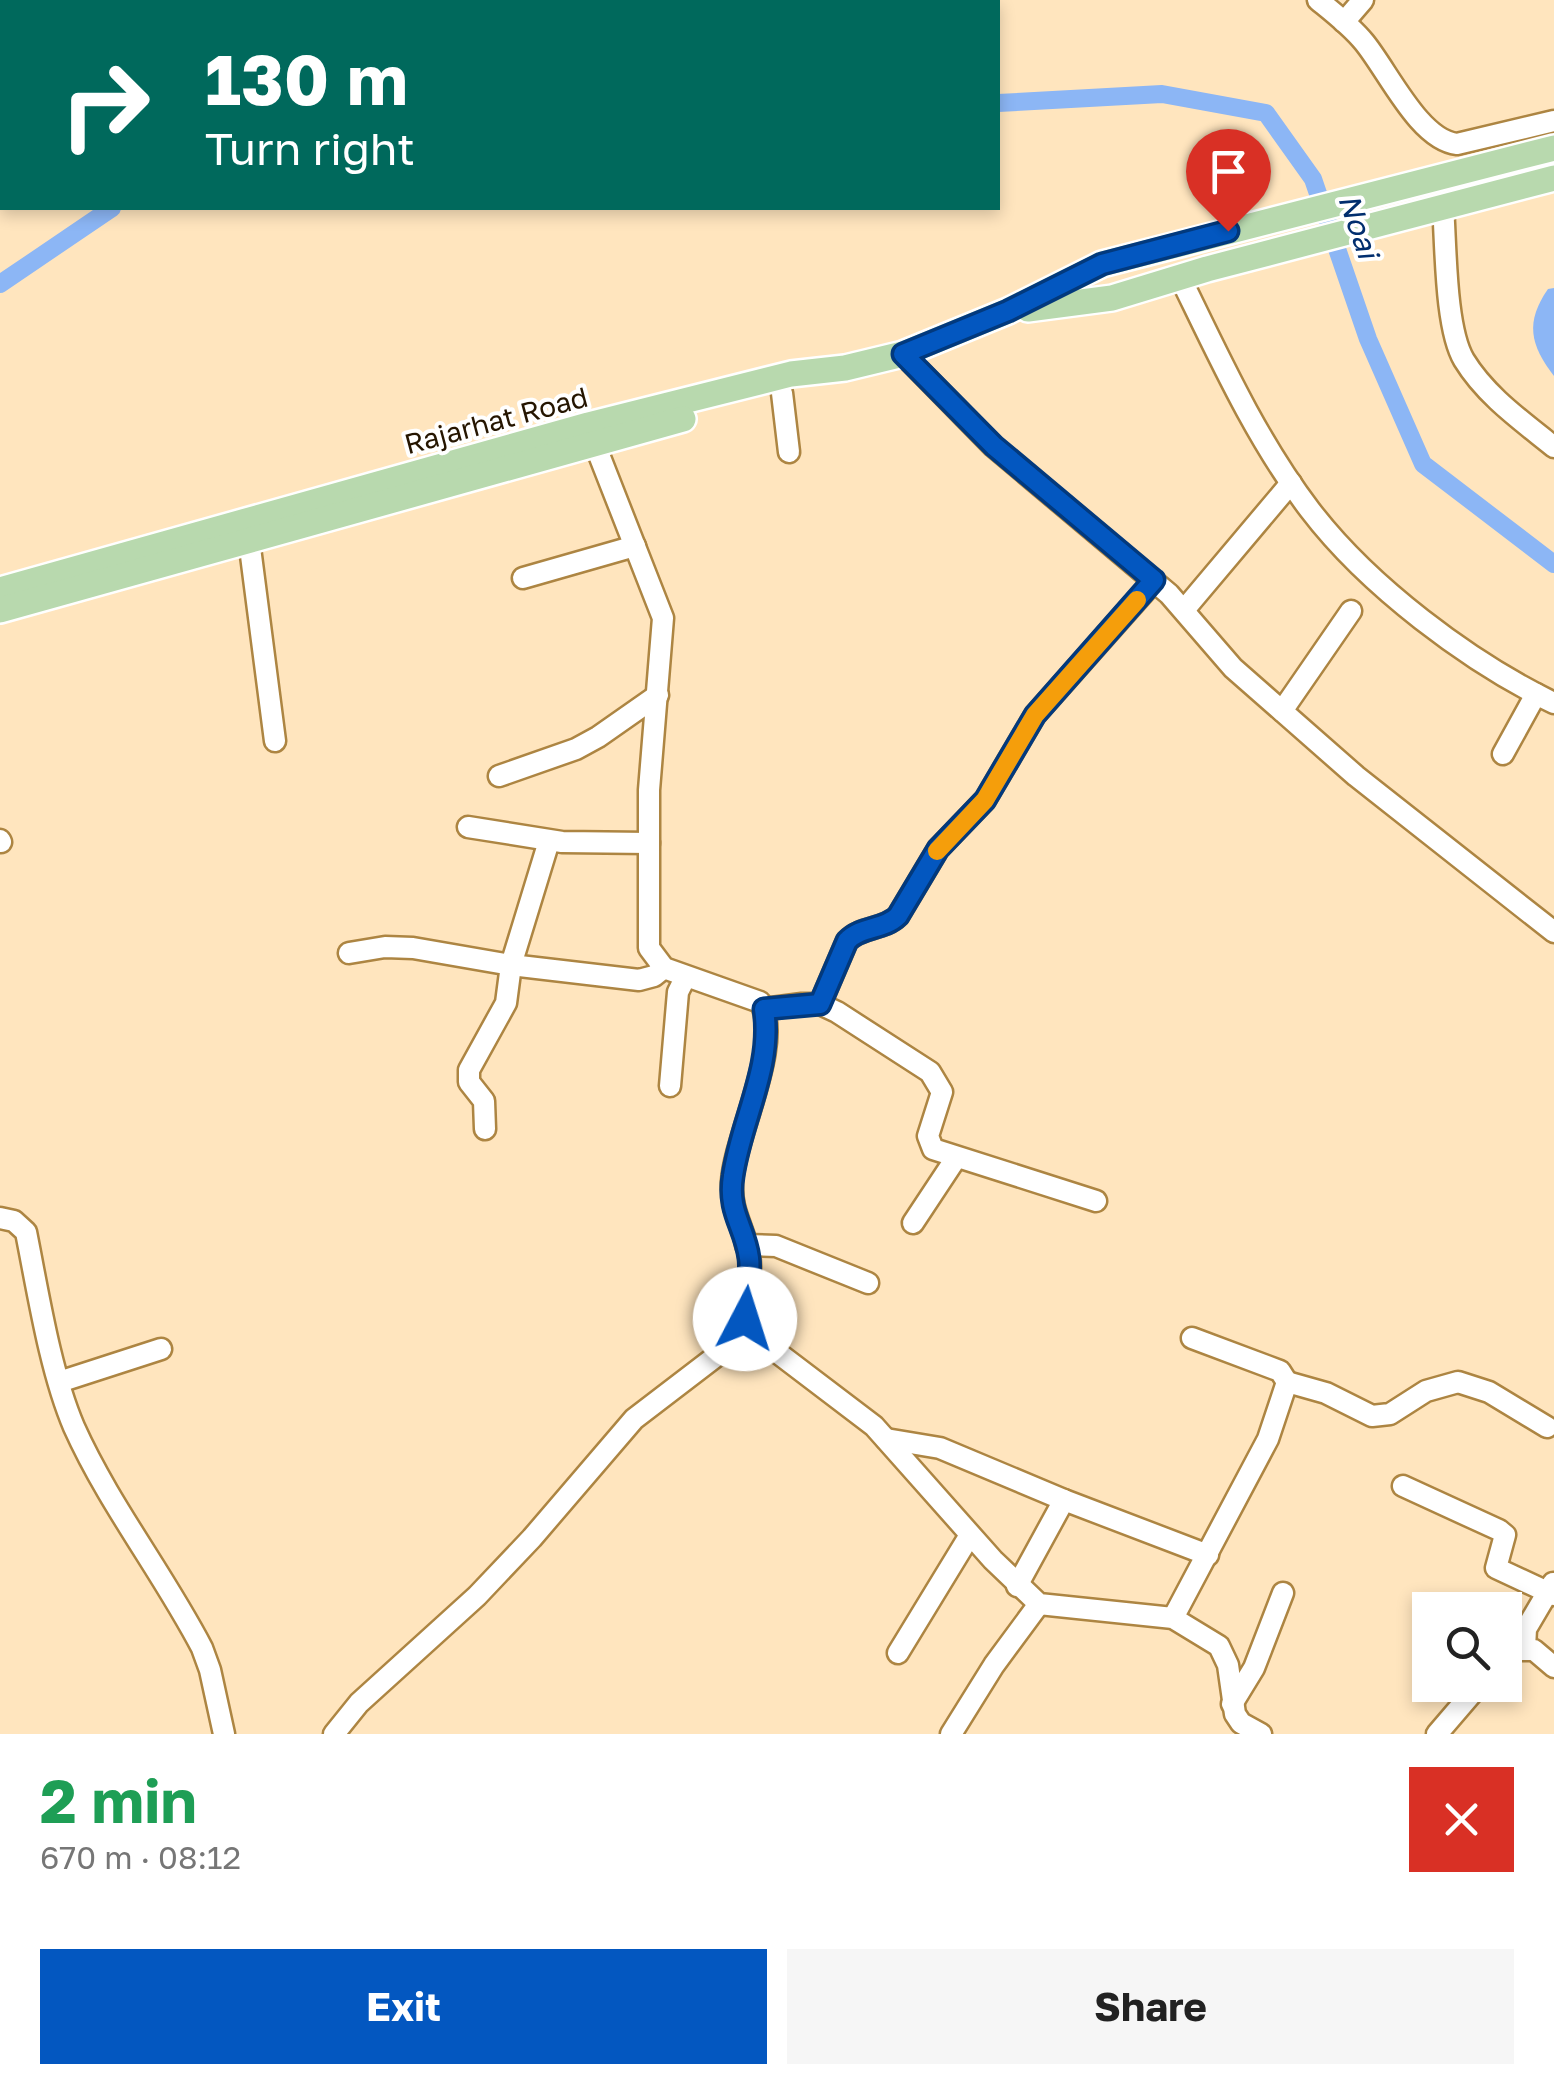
<!DOCTYPE html>
<html lang="en">
<head>
<meta charset="utf-8">
<style>
  :root { --surface:#fff; --page:#f6f6f6; --text:#222; --muted:#767676; --accent:#0357c0 }
  body { margin:0; font-family:"Golos Text",sans-serif; background:var(--page); color:var(--text); height:100vh; display:flex; flex-direction:column; font-size:38px; white-space:nowrap }
  * { box-sizing:border-box; margin:0 }
  p { font-size:32px; color:var(--muted) }
  .icon { flex:none; width:55px; height:55px; fill:none; stroke:currentColor; stroke-width:2; stroke-linecap:round; stroke-linejoin:round }
  .map { position:relative; height:1734px; overflow:hidden }
  .panel { display:flex; flex-direction:column; background:var(--surface); flex:1 }
  .panel>* { flex:none }
  .top-card { position:absolute; left:0px; top:0px; width:1000px; height:210px; box-shadow:0 5px 15px #0003; background:#00695c; color:#fff; overflow:hidden }
  .fabs { position:absolute; left:1412px; top:1592px; display:grid; gap:20px }
  .fabs a { display:grid; place-items:center; width:110px; height:110px; border-radius:0px; background:var(--surface); box-shadow:0 5px 15px #0003; font-size:50px }
  .pin { position:absolute; display:grid; place-items:center; width:85px; height:85px; color:#fff; margin:-102px -42px; border-radius:50% 50% 50% 0; rotate:-45deg; box-shadow:0 0 10px #0007 }
  .pin .icon { rotate:45deg }
  .me { position:absolute; width:110px; margin:-55px; rotate:5deg; stroke-linejoin:round; filter:drop-shadow(0 0 8px #0008) }
  .turn { display:flex; align-items:center; gap:35px; height:210px; padding:0 40px; font-size:45px }
  .turn .icon { width:130px; height:130px; stroke-width:2.5 }
  .turn b { display:block; font-size:70px; line-height:85px }
  .round { display:grid; place-items:center; flex:none; width:105px; height:105px; border-radius:0px; background:var(--page) }
  .headline { display:flex; align-items:center; justify-content:space-between; height:170px; padding:0 40px }
  h1 { font-size:60px; font-weight:700; line-height:75px; color:#1e9e55 }
  .button { display:flex; gap:20px; margin-top:auto; padding:20px 40px }
  .button a { flex:1; height:115px; border-radius:0px; background:var(--accent); color:#fff; font-size:40px; font-weight:700; line-height:115px; text-align:center }
  .button a+a { background:var(--page); color:var(--text) }
  .map>svg:first-child { display:block }
  .water { fill:#8cb6f5 }
  .lines { fill:none; stroke-linecap:round; stroke-linejoin:round }
  .canal { stroke:#8cb6f5; stroke-width:18 }
  .minor-casing { stroke:#ad8542; stroke-width:25 }
  .major-casing { stroke:#fff; stroke-width:30 }
  .minor { stroke:#fff; stroke-width:20 }
  .major { stroke:#b8d9ae; stroke-width:25 }
  .route-casing { stroke:#02397d; stroke-width:25 }
  .route { stroke:#0357c0; stroke-width:18 }
  .slow { stroke:#f59e0b; stroke-width:18 }
  .labels { text-anchor:middle; dominant-baseline:central; stroke-width:8; stroke-linejoin:round; paint-order:stroke }
  .street-label { font-size:28px; fill:#251500; stroke:#fff }
  .water-label { font-size:30px; font-style:italic; fill:#012e6e; stroke:#fff }
</style>
</head>
<body>
<div class="map">
<svg width="1554" height="1734" viewBox="0 0 1554 1734">
  <rect width="100%" height="100%" fill="#ffe5be"/>
  <!-- water -->
  <path class="water" d="M1554 288V376C1530 345 1525 322 1548 289Z"/>
  <g class="lines">
    <!-- canal -->
    <g class="canal">
      <polyline points="998,103 1162,94 1266,113 1313,179 1368,339 1423,464 1554,564"/>
      <polyline points="0,284 112,208"/>
    </g>
    <!-- minor casing -->
    <g class="minor-casing">
      <g id="minor">
        <polyline points="882,0 885,2"/>
        <path d="M1318 0C1334 13 1351 26 1364 42 1388 71 1419 140 1457 144L1554 121"/>
        <polyline points="301,2 317,0"/>
        <polyline points="927,2 932,0"/>
        <polyline points="1344,22 1363,0"/>
        <polyline points="0,112 2,110"/>
        <path d="M1443 206C1446 246 1445 328 1464 360 1486 396 1522 421 1554 447"/>
        <path d="M1180 277C1219 357 1256 439 1310 510 1368 586 1469 662 1554 703"/>
        <polyline points="903,354 993,446 1169,594 1233,668 1356,776 1554,932"/>
        <polyline points="782,393 789,452"/>
        <path d="M594 442 663 618 649 790V948L664 968 760 1002C784 1043 735 1135 732 1181 730 1212 744 1227 749 1255 754 1281 739 1304 749 1331L874 1426 993 1560 1039 1604 1173 1618 1219 1646 1228 1665 1235 1714 1241 1723 1261 1734"/>
        <polyline points="249,540 275,741"/>
        <polyline points="523,578 635,546"/>
        <polyline points="1184,610 1291,483"/>
        <polyline points="1282,711 1351,611"/>
        <polyline points="1503,754 1536,694"/>
        <polyline points="499,776 576,749 598,737 658,695"/>
        <polyline points="468,827 562,842 649,843"/>
        <polyline points="0,840 1,842"/>
        <polyline points="349,953 385,947 413,948 511,965 639,980 654,976 664,968"/>
        <path d="M820 1004 847 941C861 926 884 930 898 916L938 849 985 800 1035 715 1154 581"/>
        <polyline points="764,1009 802,1004 820,1004 837,1012 930,1072 942,1092 928,1136 933,1149 1096,1201"/>
        <polyline points="670,1086 678,992 685,978"/>
        <polyline points="485,1129 484,1101 469,1082 469,1070 506,1003 511,965 549,841"/>
        <path d="M0 1218 14 1221 26 1232C38 1292 50 1371 74 1427 109 1505 163 1573 202 1648L210 1670 224 1734"/>
        <polyline points="913,1223 956,1158"/>
        <polyline points="746,1245 776,1246 868,1283"/>
        <polyline points="59,1382 161,1349"/>
        <polyline points="1287,1382 1326,1393 1372,1416 1390,1414 1426,1391 1458,1382 1489,1392 1547,1427"/>
        <polyline points="886,1439 940,1448 1064,1500 1208,1555"/>
        <polyline points="1403,1486 1499,1530 1505,1535 1496,1568 1554,1595"/>
        <polyline points="1017,1586 1064,1500"/>
        <polyline points="1173,1618 1268,1439 1287,1382 1280,1371 1192,1338"/>
        <polyline points="1525,1648 1526,1629 1553,1583"/>
        <polyline points="898,1653 970,1535"/>
        <polyline points="1505,1657 1516,1650 1534,1650 1554,1667"/>
        <polyline points="1232,1704 1254,1668 1283,1593"/>
        <polyline points="334,1734 359,1703 477,1596 532,1538 634,1419 749,1331"/>
        <polyline points="951,1734 994,1665 1039,1604"/>
        <polyline points="1437,1734 1479,1685"/>
      </g>
    </g>
    <!-- major casing -->
    <g class="major-casing">
      <g id="major">
        <polyline points="1028,309 1112,298 1207,269 1554,178"/>
        <polyline points="0,590 588,425 791,374 845,368 903,354 1008,311 1102,264 1554,148"/>
        <polyline points="0,610 683,419"/>
      </g>
    </g>
    <!-- minor -->
    <use href="#minor" class="minor"/>
    <!-- major -->
    <use href="#major" class="major"/>
  </g>
  <g class="lines">
    <!-- route casing -->
    <g class="route-casing">
      <path id="route" d="M745 1319C743 1298 752 1278 749 1258 745 1227 727 1212 733 1176 741 1120 773 1067 764 1009L820 1004 847 941C861 926 884 930 898 916L938 849 985 800 1035 715 1154 580 994 446 903 354 1008 311 1102 264 1228 231"/>
    </g>
    <!-- route -->
    <use href="#route" class="route"/>
    <!-- slow -->
    <polyline class="slow" points="937,851 985,800 1035,715 1137,600"/>
  </g>
  <g class="labels">
    <!-- street labels -->
    <g class="street-label">
      <text transform="translate(496 420) rotate(-15)">Rajarhat Road</text>
    </g>
    <!-- water labels -->
    <g class="water-label">
      <text transform="translate(1359 226) rotate(71)">Noai</text>
    </g>
  </g>
</svg>
<div class="fabs">
<a><svg class="icon" aria-label="search" viewBox="0 0 24 24"><circle cx="10" cy="10" r="6"/><path d="M15 15l6 6"/></svg></a>
</div>
<div class="pin" style="left:1228px;top:231px;background:#d93025"><svg class="icon" aria-label="arrive" viewBox="0 0 24 24"><path d="M6 21V4h12l-3 4 3 4H6"/></svg></div>
<svg class="me" style="left:745px;top:1319px" viewBox="-20 -20 40 40"><circle r="19" fill="#fff"/><path d="M0-13L10 11 0 6-10 11z" fill="#0357c0"/></svg>
<div class="top-card">
<div class="turn"><svg class="icon" aria-label="right" viewBox="0 0 24 24"><path d="M7 20v-9h11M14 6l5 5-5 5"/></svg><div><b>130 m</b>Turn right</div></div>
</div>
</div>
<section class="panel">
<div class="headline"><div><h1>2 min</h1><p>670 m · 08:12</p></div><a class="round" style="background:#d93025;color:#fff"><svg class="icon" aria-label="close" viewBox="0 0 24 24"><path d="M6 6l12 12M18 6L6 18"/></svg></a></div>
<div class="button"><a>Exit</a><a>Share</a></div>
</section>
</body>
</html>
